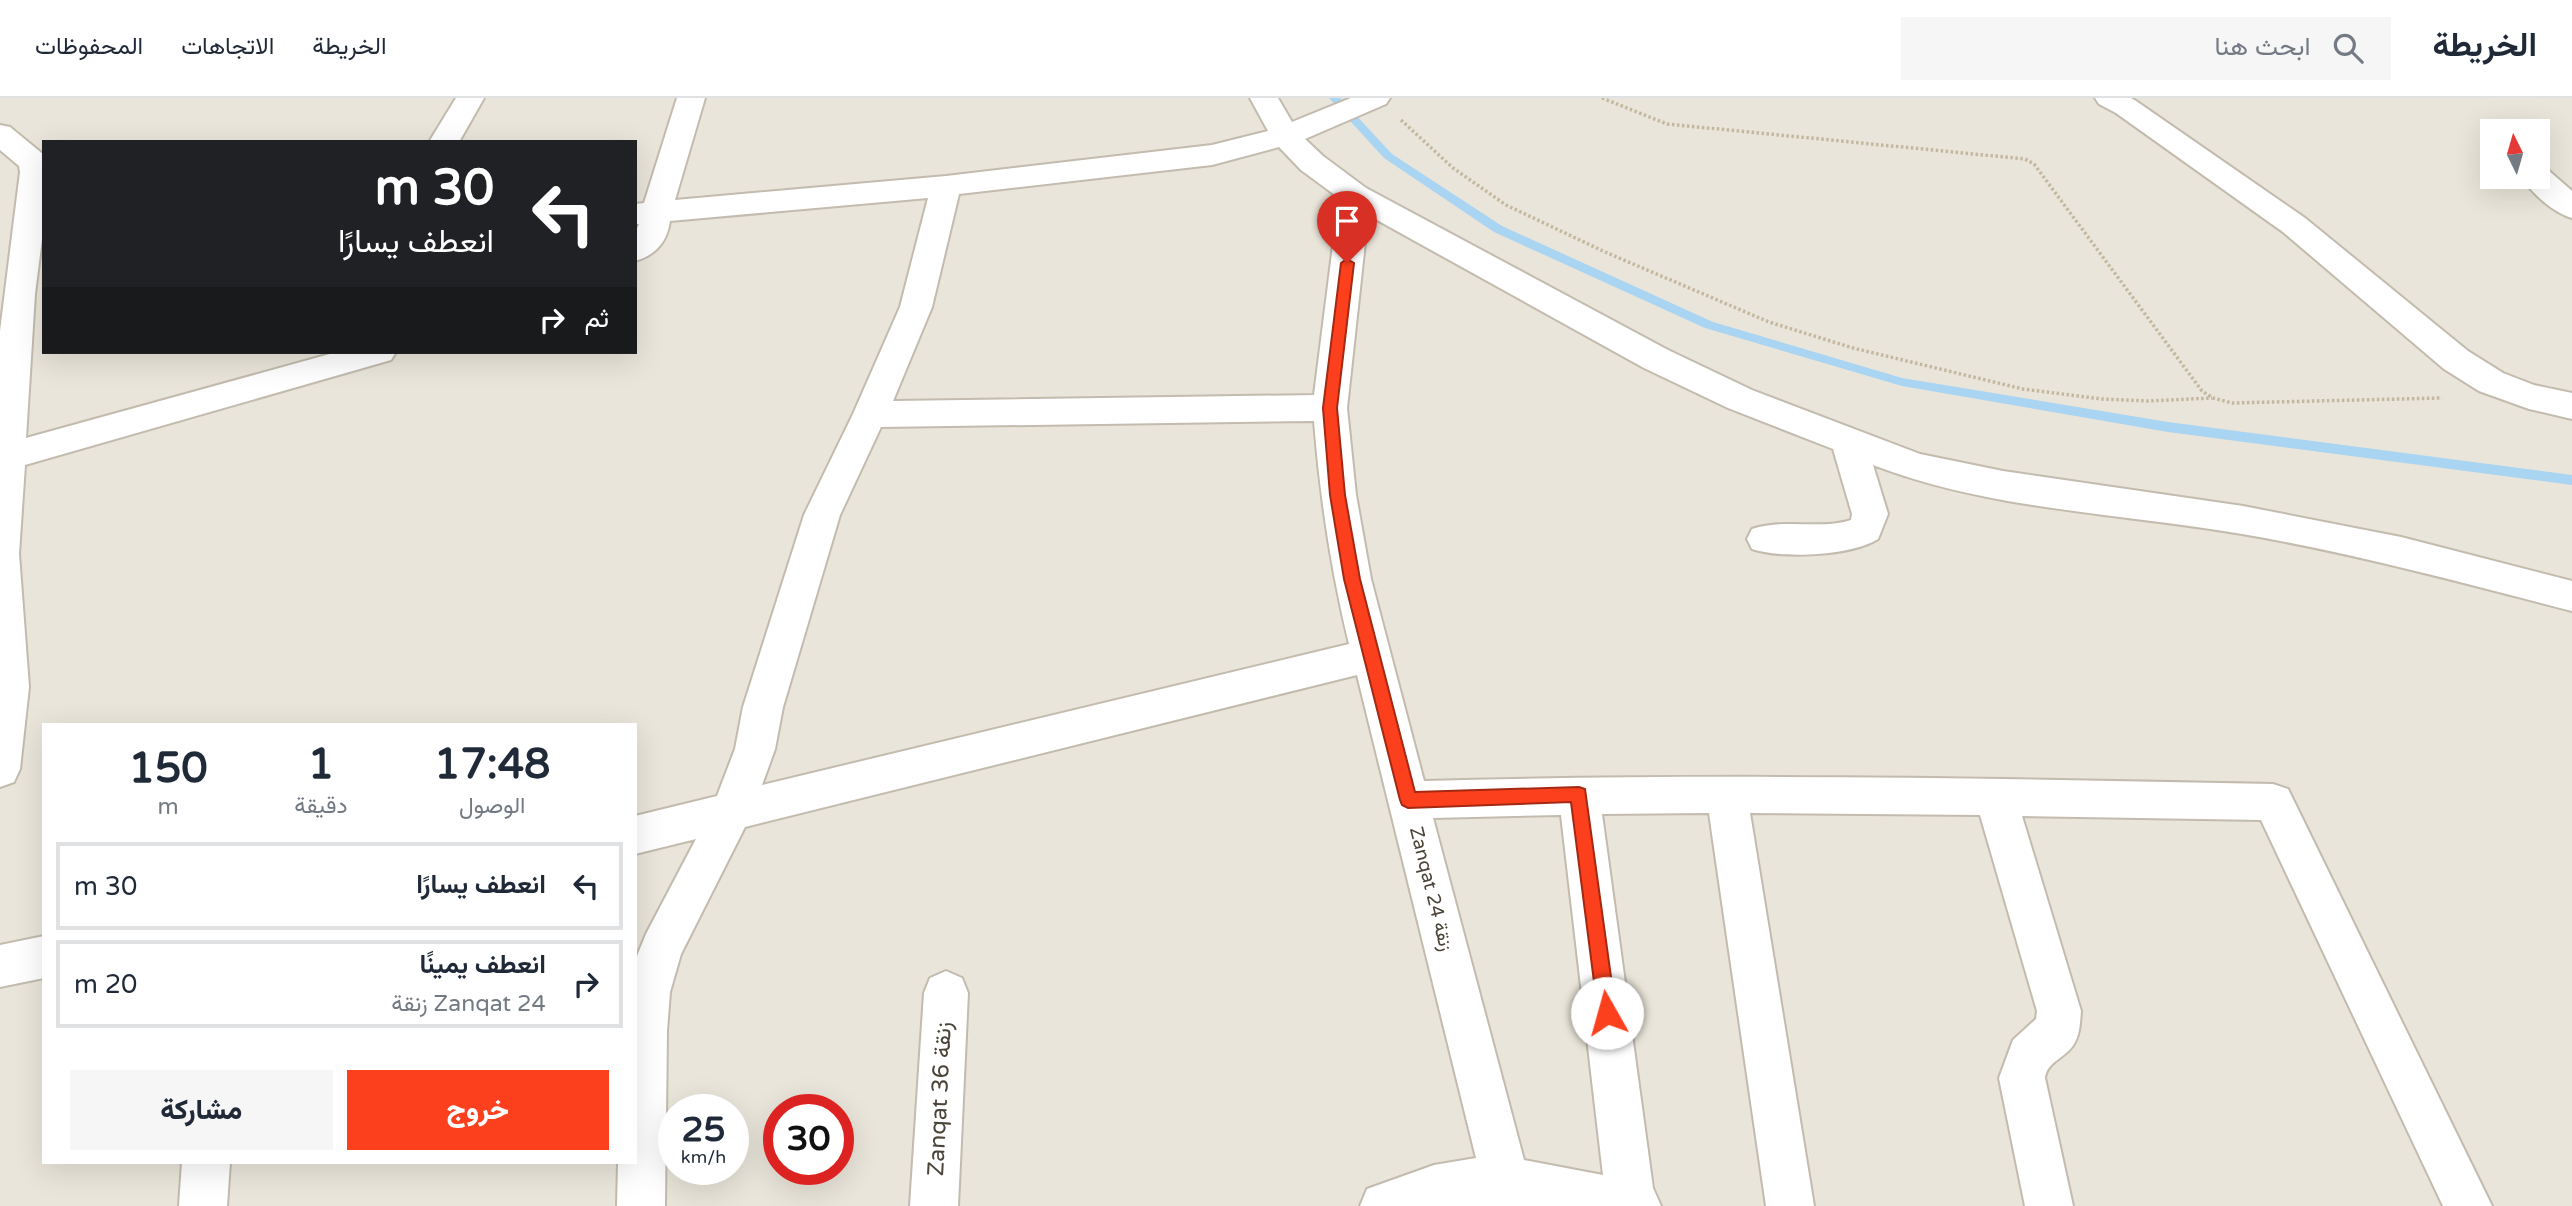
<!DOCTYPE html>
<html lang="ar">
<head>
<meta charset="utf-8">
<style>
  :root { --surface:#fff; --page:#f6f6f7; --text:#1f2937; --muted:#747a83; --line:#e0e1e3; --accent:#fc3f1d }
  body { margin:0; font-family:"Varela Round",Vazirmatn,sans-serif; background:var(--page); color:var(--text); direction:rtl; height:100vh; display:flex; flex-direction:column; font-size:26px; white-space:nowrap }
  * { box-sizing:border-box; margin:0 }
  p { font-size:23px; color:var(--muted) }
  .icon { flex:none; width:38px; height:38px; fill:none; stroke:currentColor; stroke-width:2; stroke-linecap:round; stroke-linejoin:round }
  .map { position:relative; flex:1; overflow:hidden; direction:ltr }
  .panel { position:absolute; left:42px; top:625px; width:595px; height:441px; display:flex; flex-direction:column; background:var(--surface); border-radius:0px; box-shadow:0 7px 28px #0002; direction:rtl }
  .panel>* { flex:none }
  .hud { position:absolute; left:42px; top:42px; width:595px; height:214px; border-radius:0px; box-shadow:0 7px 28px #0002; direction:rtl; background:#202124; color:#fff; overflow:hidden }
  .needle { width:46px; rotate:355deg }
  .tools { position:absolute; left:2480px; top:21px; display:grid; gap:14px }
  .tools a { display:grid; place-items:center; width:70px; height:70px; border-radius:0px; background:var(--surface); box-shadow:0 7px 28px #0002; font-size:35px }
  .speed { position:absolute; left:658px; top:996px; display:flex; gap:14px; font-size:35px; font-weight:700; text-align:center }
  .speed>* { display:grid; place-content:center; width:91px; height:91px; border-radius:50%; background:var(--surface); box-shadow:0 7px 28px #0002; line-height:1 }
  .speed small { font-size:18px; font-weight:400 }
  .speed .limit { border:10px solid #d22; background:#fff; color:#111 }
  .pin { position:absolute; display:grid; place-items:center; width:60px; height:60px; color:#fff; margin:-72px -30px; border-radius:50% 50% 50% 0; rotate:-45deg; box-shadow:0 0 7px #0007 }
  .pin .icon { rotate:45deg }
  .me { position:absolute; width:77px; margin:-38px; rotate:353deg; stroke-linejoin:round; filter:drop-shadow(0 0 5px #0008) }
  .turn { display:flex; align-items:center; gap:24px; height:147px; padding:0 28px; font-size:32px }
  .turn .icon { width:91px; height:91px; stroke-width:2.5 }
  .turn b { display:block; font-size:49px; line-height:60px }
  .then { display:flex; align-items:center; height:66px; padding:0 28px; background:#0003; gap:14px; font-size:26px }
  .eta { display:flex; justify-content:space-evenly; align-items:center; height:119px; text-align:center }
  .eta b { font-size:42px; font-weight:800; line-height:49px }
  .action { display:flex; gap:14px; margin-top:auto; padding:14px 28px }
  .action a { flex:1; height:80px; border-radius:0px; background:var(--accent); color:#fff; font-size:28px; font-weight:800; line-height:80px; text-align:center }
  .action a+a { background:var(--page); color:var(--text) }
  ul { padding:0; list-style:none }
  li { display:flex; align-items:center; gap:21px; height:88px; margin:0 14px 10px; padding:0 14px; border:4px solid var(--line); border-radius:0px }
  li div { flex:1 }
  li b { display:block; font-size:26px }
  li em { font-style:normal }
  header { display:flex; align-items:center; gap:42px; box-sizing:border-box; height:98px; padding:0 35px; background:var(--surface); border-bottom:2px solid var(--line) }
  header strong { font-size:33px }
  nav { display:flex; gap:38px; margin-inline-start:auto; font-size:24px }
  .search { width:490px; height:63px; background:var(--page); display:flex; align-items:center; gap:18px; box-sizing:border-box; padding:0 24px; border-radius:0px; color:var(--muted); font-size:26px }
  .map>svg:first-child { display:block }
  .residential { fill:#eae5da; fill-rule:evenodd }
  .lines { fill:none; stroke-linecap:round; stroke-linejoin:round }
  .stream { fill:#a9d4f2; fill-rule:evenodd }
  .minor-casing { stroke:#c2bbae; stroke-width:4 }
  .path { stroke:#c4b79f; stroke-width:3.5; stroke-dasharray:2.5 2.5; stroke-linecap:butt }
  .minor { fill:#fff; fill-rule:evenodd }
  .route { fill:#fc3f1d; stroke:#a42913; stroke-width:2 }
  .labels { text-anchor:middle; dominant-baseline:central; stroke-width:7; stroke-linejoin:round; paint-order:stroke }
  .street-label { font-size:19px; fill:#4b4439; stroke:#fff }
  .near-street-label { font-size:23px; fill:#4b4439; stroke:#fff }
</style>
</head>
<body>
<header>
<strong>الخريطة</strong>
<div class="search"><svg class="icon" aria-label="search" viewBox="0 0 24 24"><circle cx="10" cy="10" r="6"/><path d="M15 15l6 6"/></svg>ابحث هنا</div>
<nav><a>الخريطة</a><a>الاتجاهات</a><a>المحفوظات</a></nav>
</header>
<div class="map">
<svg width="2572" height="1108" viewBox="0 0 2572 1108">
  <rect width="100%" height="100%" fill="#f6f3ec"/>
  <!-- residential -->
  <path class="residential" d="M0 0H2572V1108H0ZM2492 33H2538V79H2492ZM44 44H635V254H44ZM44 626H635V1064H44ZM674 1012H733V1071H674ZM779 1012H838V1071H779Z"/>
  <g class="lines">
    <!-- stream -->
    <polygon class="stream" points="1329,0 1340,0 1392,56 1502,128 1713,224 1902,280 2168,324 2572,377 2572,387 2168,334 1902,288 1705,230 1494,134 1384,60"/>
    <!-- minor casing -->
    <g class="minor-casing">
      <g id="minor">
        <polygon points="456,0 484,0 459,44 429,44"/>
        <path d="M677 0H705L675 102 946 78 1212 47 1268 33 1250 0H1278L1292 24 1351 0H1390L1386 6 1305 41 1323 58 1366 90 1668 252 1752 292 1920 356 2003 373 2243 408 2401 439 2572 483V513C2463 485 2353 455 2242 436 2120 415 1989 412 1873 367L1888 416 1878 441C1851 458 1782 461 1752 451L1747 441 1752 431C1784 420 1820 432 1851 422L1852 416 1833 351 1728 310 1644 270 1368 117 1347 310 1356 397 1371 481 1424 683C1706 675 1990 680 2273 686L2288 691 2492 1108H2443L2261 722 2022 718 2081 913C2080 925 2080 936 2074 946 2066 960 2047 963 2045 980L2073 1108H2025L1999 980 2013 942 2036 921 2037 913 1980 717 1750 715 1814 1108H1766L1709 715 1602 716 1653 1090 1661 1108H1360L1367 1091 1434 1067 1476 1060 1357 577 745 729 681 856 670 894 667 933 665 1108H617L618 1064H635V863L646 836 696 741 635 756V718L717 698 735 651 743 609 804 417 853 316 900 209 928 100 670 123C667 144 656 157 635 163V135L639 126H635V106L644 105ZM1279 49 1301 72 1339 100 1314 297 893 303 932 209 959 96 1212 67ZM1314 323C1320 399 1331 472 1349 546L762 687 775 651 783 609 840 417 881 329ZM1561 717 1603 1077 1524 1062 1433 720Z"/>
        <polygon points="2095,0 2131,0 2136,3 2305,120 2468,253 2503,275 2534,287 2572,295 2572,321 2529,311 2479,293 2444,271 2283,134 2116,15 2099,6"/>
        <polygon points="0,27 10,29 44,57 44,125 35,196 26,340 337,254 396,254 391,262 25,367 19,456 29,589 20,671 14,684 0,689 0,233 20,74 19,68 0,52"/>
        <path d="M2538 69 2548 72 2572 93V120C2554 115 2531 95 2522 79H2538Z"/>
        <polygon points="44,838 44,880 0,889 0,847"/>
        <polygon points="946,873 962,880 968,895 958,1108 910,1108 924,895 930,880"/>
        <polygon points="182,1064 230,1064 227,1108 179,1108"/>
      </g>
    </g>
    <!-- path -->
    <g class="path">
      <polyline points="1602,0 1667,26 2025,61 2034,66 2202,293 2213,300 2232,305 2442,300"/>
      <polyline points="1401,22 1453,70 1506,107 1605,154 1769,224 1853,250 2023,291 2102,301 2148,303 2212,300"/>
    </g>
    <!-- minor -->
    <use href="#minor" class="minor"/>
  </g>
  <!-- route -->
  <polygon class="route" points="1347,161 1354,165 1337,310 1345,397 1360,481 1415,694 1579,689 1585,691 1616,915 1613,921 1607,924 1600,921 1598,915 1571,704 1408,710 1402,707 1400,702 1344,481 1330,397 1323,310 1341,165"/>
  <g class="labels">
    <!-- street labels -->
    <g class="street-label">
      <text transform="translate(1431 791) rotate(76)">Zanqat 24 زنقة</text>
    </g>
    <!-- near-street labels -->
    <g class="near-street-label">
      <text transform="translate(940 1001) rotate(-87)">Zanqat 36 زنقة</text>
    </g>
  </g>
</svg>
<div class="tools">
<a><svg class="needle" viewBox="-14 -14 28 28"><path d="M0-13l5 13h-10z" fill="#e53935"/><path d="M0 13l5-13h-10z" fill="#747a83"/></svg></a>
</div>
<div class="speed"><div>25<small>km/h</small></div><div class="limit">30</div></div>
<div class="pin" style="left:1347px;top:165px;background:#d93025"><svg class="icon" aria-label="arrive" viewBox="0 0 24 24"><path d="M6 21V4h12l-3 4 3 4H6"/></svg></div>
<svg class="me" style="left:1607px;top:915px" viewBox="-20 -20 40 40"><circle r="19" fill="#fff"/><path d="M0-13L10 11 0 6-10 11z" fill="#fc3f1d"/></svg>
<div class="hud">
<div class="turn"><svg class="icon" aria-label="left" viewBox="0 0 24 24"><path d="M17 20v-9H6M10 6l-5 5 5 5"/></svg><div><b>30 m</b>انعطف يسارًا</div></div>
<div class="then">ثم<svg class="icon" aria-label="right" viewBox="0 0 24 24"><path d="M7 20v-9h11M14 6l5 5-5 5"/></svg></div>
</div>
<section class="panel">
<div class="eta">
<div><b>17:48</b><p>الوصول</p></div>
<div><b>1</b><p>دقيقة</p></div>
<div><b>150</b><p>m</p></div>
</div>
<ul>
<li><svg class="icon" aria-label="left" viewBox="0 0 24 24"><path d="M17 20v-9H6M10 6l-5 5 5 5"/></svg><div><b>انعطف يسارًا</b></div><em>30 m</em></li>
<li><svg class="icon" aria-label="right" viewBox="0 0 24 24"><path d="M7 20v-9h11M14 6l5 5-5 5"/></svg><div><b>انعطف يمينًا</b><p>Zanqat 24 زنقة</p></div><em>20 m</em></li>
</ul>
<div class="action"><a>خروج</a><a>مشاركة</a></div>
</section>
</div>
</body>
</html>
